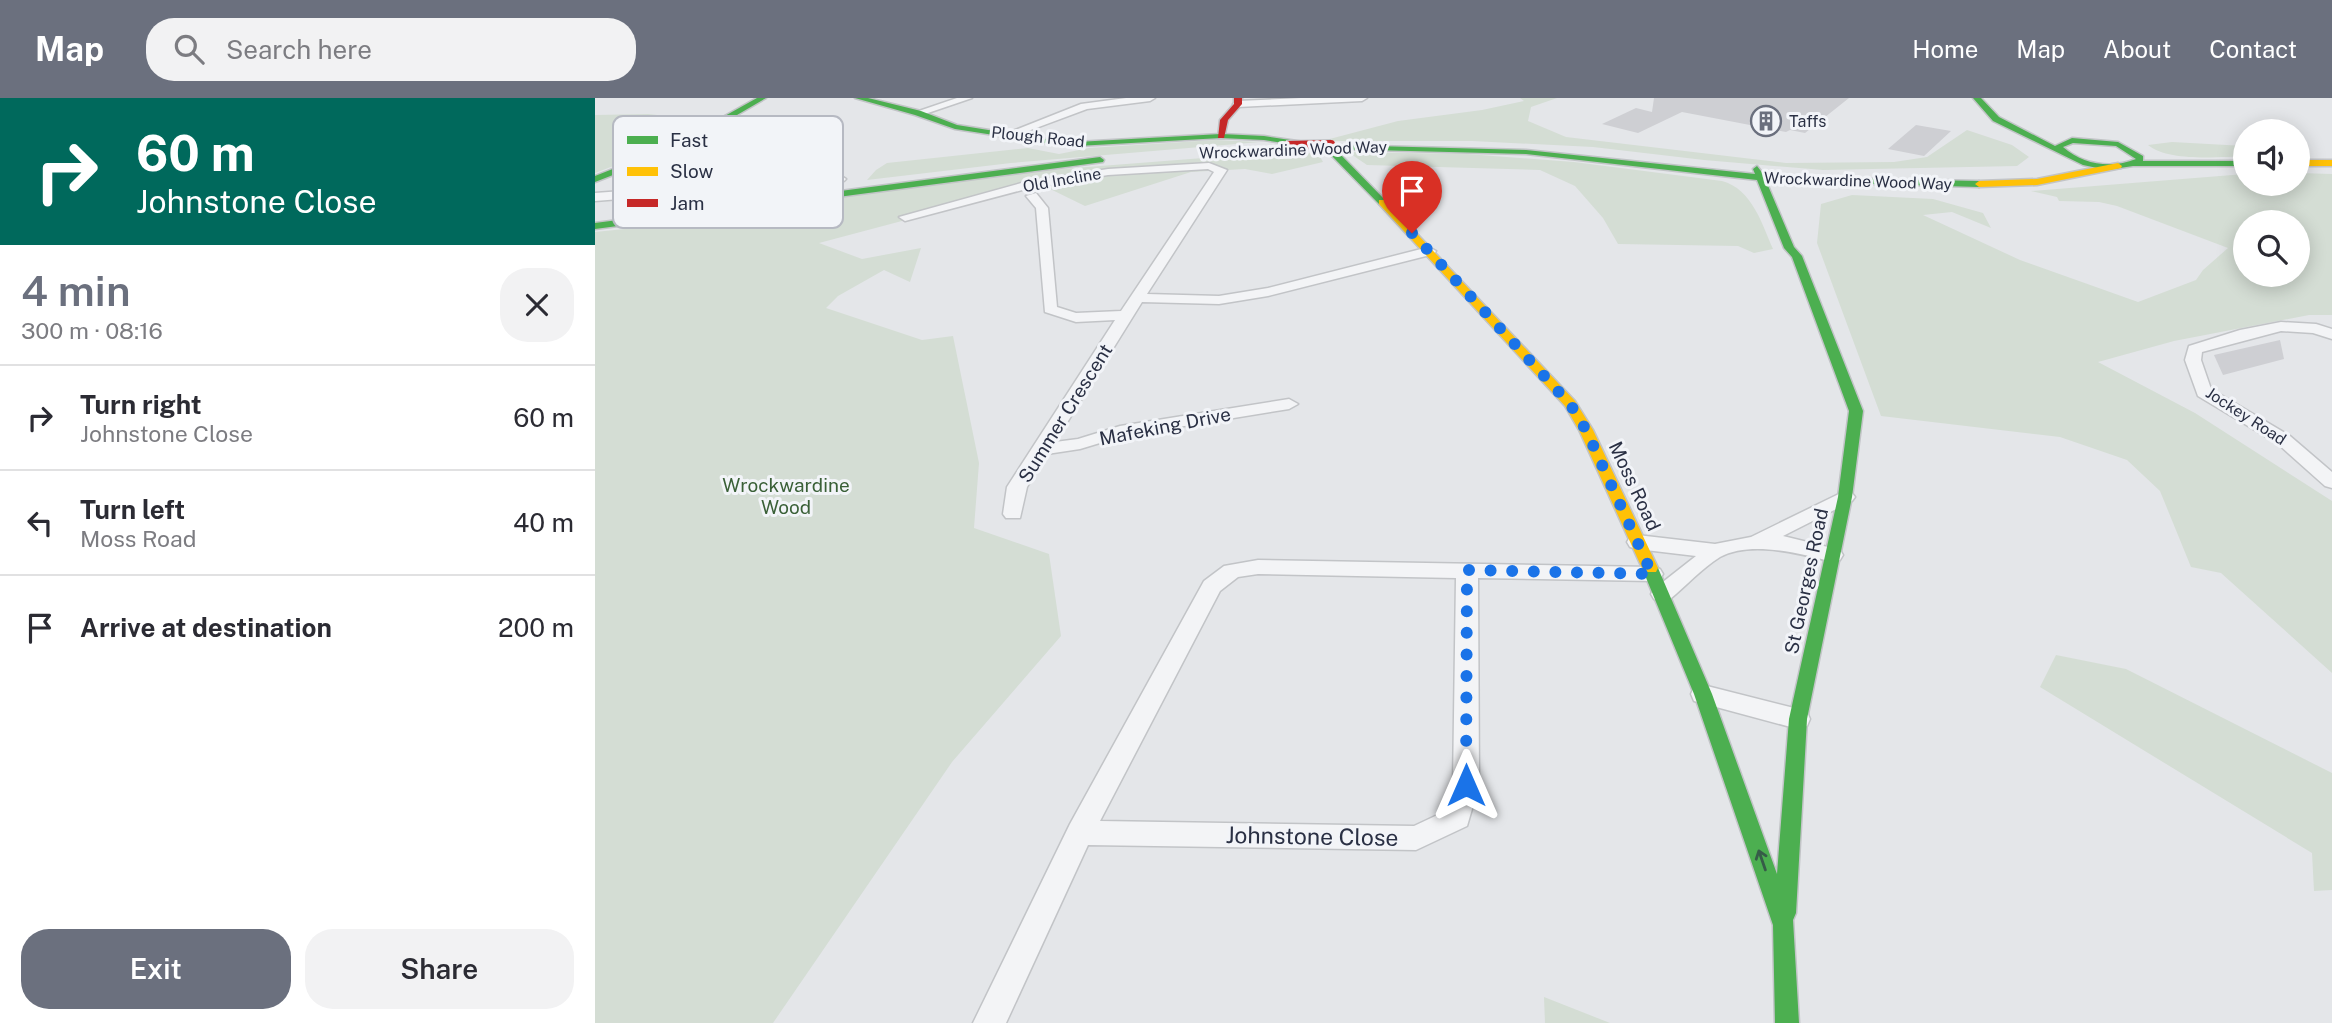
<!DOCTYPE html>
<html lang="en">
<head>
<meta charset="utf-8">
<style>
  :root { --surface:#fff; --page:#f2f2f3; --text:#2b2b33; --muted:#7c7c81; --line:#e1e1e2; --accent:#6b707e }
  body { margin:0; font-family:"Public Sans",sans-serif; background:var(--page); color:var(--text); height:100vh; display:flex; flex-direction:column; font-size:26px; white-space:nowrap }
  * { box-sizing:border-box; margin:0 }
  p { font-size:23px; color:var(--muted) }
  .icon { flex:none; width:38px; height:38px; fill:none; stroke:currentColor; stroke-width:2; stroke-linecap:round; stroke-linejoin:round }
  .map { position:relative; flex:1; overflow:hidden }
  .panel { display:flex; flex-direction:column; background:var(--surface); width:595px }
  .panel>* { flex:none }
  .hud { background:#00695c; color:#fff; overflow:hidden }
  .tools { position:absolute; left:1638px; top:21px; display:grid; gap:14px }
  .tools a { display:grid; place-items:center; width:77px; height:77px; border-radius:50%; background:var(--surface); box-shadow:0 4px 18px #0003; font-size:35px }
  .pin { position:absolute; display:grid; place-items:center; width:60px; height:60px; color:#fff; margin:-72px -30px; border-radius:50% 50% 50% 0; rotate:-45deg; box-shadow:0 0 7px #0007 }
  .pin .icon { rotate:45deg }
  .me { position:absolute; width:77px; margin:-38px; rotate:0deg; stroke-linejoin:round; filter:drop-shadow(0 0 5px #0008) }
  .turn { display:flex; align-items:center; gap:24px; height:147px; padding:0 21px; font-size:32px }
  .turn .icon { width:91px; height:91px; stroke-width:2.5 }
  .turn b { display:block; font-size:49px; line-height:60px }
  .round { display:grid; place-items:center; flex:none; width:74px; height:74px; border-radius:28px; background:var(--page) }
  .overview { display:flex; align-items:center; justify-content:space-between; height:119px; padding:0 21px }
  h1 { font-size:42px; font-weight:600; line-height:52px; color:var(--accent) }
  .action { display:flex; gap:14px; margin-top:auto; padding:14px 21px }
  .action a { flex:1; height:80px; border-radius:28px; background:var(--accent); color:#fff; font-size:28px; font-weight:600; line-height:80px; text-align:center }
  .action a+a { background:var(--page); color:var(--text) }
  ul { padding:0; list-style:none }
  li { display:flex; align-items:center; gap:21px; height:105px; padding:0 21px; border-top:2px solid var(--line) }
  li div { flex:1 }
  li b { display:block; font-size:26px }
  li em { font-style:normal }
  header { display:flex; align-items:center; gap:42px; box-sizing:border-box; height:98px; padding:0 35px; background:var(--accent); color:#fff }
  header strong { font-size:33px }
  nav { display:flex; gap:38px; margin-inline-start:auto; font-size:24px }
  .search { width:490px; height:63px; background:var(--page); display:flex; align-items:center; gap:18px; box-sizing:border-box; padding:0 24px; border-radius:28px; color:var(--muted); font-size:26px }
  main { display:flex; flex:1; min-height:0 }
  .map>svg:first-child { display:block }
  .green { fill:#d4ddd4; fill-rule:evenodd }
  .building { fill:#cecfd3 }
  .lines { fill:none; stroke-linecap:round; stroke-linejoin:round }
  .street-casing { stroke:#c2c4c7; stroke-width:3 }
  .fast-casing { stroke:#c2c4c7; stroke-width:3 }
  .slow-casing { stroke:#c2c4c7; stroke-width:3 }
  .jam-casing { stroke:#c2c4c7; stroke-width:3 }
  .street { fill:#f3f4f6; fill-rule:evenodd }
  .fast { fill:#4caf50; fill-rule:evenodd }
  .slow { fill:#ffc107; fill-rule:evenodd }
  .jam { fill:#c62828; fill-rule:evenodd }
  .jam-bridge-casing { stroke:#c2c4c7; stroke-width:10; stroke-linecap:butt }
  .jam-bridge { stroke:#c62828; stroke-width:8 }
  .oneway { stroke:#365c48 }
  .route { stroke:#1a73e8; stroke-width:12; stroke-dasharray:0 21.6 }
  .labels { text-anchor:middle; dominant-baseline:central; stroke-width:6; stroke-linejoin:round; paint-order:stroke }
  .far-poi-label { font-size:16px; fill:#2a3044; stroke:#f2f4f8; text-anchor:start }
  .far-street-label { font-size:16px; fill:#2a3044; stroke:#f2f4f8 }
  .street-label { font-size:19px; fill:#2a3044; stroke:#f2f4f8 }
  .park-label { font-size:19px; fill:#3a6037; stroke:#f2f4f8 }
  .near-street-label { font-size:23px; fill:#2a3044; stroke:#f2f4f8 }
  .key { fill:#f2f4f8; stroke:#b6b9c2; stroke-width:2 }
  .key-label { font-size:19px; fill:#2a3044 }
</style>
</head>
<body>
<header>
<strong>Map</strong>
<div class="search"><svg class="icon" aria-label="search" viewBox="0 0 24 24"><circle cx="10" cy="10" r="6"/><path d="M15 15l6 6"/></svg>Search here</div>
<nav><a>Home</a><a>Map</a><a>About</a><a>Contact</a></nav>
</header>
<main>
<section class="panel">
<div class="hud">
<div class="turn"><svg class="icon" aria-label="right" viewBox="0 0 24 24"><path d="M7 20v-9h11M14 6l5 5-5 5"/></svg><div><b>60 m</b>Johnstone Close</div></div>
</div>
<div class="overview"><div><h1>4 min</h1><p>300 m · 08:16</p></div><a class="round"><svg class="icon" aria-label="close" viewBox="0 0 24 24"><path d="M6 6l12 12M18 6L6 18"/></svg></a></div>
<ul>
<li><svg class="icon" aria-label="right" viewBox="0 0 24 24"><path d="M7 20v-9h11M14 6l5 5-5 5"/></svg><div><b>Turn right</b><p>Johnstone Close</p></div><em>60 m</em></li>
<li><svg class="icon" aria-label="left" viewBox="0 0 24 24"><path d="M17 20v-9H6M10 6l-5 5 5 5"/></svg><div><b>Turn left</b><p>Moss Road</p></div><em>40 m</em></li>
<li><svg class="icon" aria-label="arrive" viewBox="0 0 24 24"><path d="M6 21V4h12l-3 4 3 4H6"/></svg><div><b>Arrive at destination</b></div><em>200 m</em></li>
</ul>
<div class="action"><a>Exit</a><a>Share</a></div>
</section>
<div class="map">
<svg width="1737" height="925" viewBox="0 0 1737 925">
  <rect width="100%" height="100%" fill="#e4e6e9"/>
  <!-- green -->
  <g class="green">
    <polygon points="925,0 962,0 936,9 933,23 971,39 1191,65 1299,64 1332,59 1372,32 1417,47 1434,59 1422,68 1228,72 1109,62 998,49 877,43 727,43 803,23 887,12 929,3"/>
    <polygon points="53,16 120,23 58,53 0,75 0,17"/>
    <polygon points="620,42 665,44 416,65 272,82 281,72 292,65 433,50 464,56 494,50"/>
    <path d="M1577 44 1650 48V58C1624 59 1574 64 1553 47Z"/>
    <path d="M753 54 872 56 979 64 1127 83C1157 91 1167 126 1178 151L1159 155 1143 148 1023 146 1008 120 980 88 945 72 772 67Z"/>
    <polygon points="723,55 728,64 677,76 650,71 596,74 490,108 449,88 401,98 224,145 267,161 326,150 315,184 289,172 243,198 231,210 327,242 358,238 384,365 379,430 454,456 466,538 357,664 178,925 0,925 0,134 129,121 250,99 441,73 634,58"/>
    <path d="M1703 75 1737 76V217H1714L1579 243 1503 264 1600 315 1737 403V575L1626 475 1596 469 1565 393 1532 362 1465 339 1286 318 1222 145 1226 106 1257 97 1338 101 1388 115 1396 130 1357 114 1328 117 1425 162 1543 204 1601 182 1608 172 1633 150 1522 108 1504 104 1464 103 1462 99 1436 93 1650 76V86H1703ZM1650 124H1703V177H1650Z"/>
    <polygon points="1461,557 1531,571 1737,675 1737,792 1719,793 1717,755 1445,589"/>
    <polygon points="949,899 1015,925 950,925"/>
  </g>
  <!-- building -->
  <g class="building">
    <polygon points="1059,0 1254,0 1210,35 1195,32 1191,34 1087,14 1043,35 1007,26 1041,10 1057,14"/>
    <polygon points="1321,27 1356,33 1329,58 1293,51"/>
    <polygon points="1685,242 1689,261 1628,277 1619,257"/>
  </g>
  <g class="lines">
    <!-- street casing -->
    <g class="street-casing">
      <g id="street">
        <polygon points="362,0 377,0 327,17 318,15"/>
        <polygon points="531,0 560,0 555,3 492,11 414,40 405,38 486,6"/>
        <polygon points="706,0 772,0 767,3 643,9 638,6 643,3"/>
        <polygon points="614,65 632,72 552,196 624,198 673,190 834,149 841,153 839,156 673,198 624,206 547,204 460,344 483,341 525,328 694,301 703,306 694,311 528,338 485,351 452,356 432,389 425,420 411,420 408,416 412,389 520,222 481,224 450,214 441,110 431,98 441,95 453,110 462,209 481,215 526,213 619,74 613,71 513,77 431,91 310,123 304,119 430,84 513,71"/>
        <polygon points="245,77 251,81 249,83 0,103 0,95"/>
        <polygon points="1686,224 1721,226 1737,231 1737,241 1718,235 1686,233 1607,254 1606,262 1616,291 1695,338 1737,374 1737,390 1730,388 1683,346 1603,298 1590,262 1594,248 1645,232"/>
        <path d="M1250 393 1257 395 1260 399 1257 403 1188 438 1245 452 1248 457 1245 462 1238 464C1206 456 1156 442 1125 459 1107 470 1091 488 1075 501L1067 504 1059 501 1056 496 1059 491 1101 458 1042 451 1035 449 1032 444 1035 439 1042 437 1120 446 1156 439Z"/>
        <path d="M663 462 1057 469 1065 471 1068 476 1065 481 1057 483 883 480 884 687 872 728 821 752 493 747 411 925H378L475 726 609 483 629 468ZM663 476 861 480 858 687 851 713 819 728 505 723 625 493 643 479Z"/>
        <polygon points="1108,587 1203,611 1212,614 1215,621 1212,628 1203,631 1099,603 1096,596 1099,589"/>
      </g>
    </g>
    <!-- fast casing -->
    <g class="fast-casing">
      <g id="fast">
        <polygon points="162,0 171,0 82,52 0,84 0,78 76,48"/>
        <polygon points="260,0 273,0 326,13 362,27 457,42 482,44 626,36 669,38 709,44 743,54 792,104 784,106 737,58 708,48 669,42 626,40 482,48 457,46 360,31 320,17"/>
        <path d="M1378 0H1386L1404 19 1460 48 1477 40 1523 44 1548 58V63H1650V68H1538L1512 72 1488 67 1398 23ZM1478 45 1521 48 1541 61C1517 71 1488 67 1468 49Z"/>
        <polygon points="742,47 931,52 1160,76 1158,71 1162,68 1169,77 1188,79 1384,83 1388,86 1384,89 1171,83 1199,149 1207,158 1268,313 1257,399 1212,621 1201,815 1198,822 1204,925 1180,925 1178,827 1099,596 1047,470 1055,465 1063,470 1117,596 1182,776 1194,621 1243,399 1254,313 1197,159 1189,150 1162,82 931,56 739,51 739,47"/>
        <polygon points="505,59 509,62 508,64 0,131 0,125"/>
      </g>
    </g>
    <!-- slow casing -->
    <g class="slow-casing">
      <g id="slow">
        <rect x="1703" y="62" width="34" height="6"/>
        <polygon points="1523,65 1527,68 1526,70 1442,87 1384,89 1380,86 1384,83 1442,81"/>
        <polygon points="784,102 790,102 980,303 998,332 1063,470 1061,474 1049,474 1047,470 984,332 970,308 784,106"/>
      </g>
    </g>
    <!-- jam casing -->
    <g class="jam-casing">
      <polygon id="jam" points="639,0 647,0 647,6 633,22 629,40 623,40 625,22 639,6"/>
    </g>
    <!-- street -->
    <use href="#street" class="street"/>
    <!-- fast -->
    <use href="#fast" class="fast"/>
    <!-- slow -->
    <use href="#slow" class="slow"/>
    <!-- jam -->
    <use href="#jam" class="jam"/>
    <!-- jam-bridge casing -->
    <g class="jam-bridge-casing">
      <polyline id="jam-bridge" points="691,47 736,46"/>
    </g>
    <!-- jam-bridge -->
    <use href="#jam-bridge" class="jam-bridge"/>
  </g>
  <!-- one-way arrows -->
  <defs><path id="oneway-shaft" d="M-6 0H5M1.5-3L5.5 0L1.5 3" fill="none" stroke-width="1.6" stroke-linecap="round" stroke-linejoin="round" transform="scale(1.75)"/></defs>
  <use class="oneway" href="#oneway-shaft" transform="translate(1167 762) rotate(-109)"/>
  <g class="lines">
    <!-- route -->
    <polyline class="route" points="817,135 975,306 991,332 1057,476 872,472 871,687"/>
  </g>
  <!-- icons -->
  <defs>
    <g id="building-ring" transform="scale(1.575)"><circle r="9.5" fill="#f2f4f8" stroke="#6b707e" stroke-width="1.5"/><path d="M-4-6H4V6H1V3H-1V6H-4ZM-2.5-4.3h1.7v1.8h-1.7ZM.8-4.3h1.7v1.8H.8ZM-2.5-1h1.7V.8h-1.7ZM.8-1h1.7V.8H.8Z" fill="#6b707e"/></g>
  </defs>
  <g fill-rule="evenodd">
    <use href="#building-ring" x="1171" y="23"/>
  </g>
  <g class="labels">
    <!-- far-poi labels -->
    <g class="far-poi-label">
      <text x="1194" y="23">Taffs</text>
    </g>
    <!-- far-street labels -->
    <g class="far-street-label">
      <text transform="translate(443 39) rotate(6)">Plough Road</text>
      <text transform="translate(698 52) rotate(-2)">Wrockwardine Wood Way</text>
      <text transform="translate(467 82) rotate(-10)">Old Incline</text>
      <text transform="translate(1263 83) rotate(2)">Wrockwardine Wood Way</text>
      <text transform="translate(1651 318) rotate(33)">Jockey Road</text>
    </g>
    <!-- street labels -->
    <g class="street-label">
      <text transform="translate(470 315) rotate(-58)">Summer Crescent</text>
      <text transform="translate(570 328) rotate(-11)">Mafeking Drive</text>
      <text transform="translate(1040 388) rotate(65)">Moss Road</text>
      <text transform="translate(1211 483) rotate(-78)">St Georges Road</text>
    </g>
    <!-- park labels -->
    <g class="park-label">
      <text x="191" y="387">Wrockwardine<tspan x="191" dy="22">Wood</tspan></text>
    </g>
    <!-- near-street labels -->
    <g class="near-street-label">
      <text transform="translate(717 738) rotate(1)">Johnstone Close</text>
    </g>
  </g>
  <!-- legend -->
  <rect x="18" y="18" width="230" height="112" rx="10" class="key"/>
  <rect x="32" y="38" width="31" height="8" fill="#4caf50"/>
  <rect x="32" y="69" width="31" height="9" fill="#ffc107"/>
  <rect x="32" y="101" width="31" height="8" fill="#c62828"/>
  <g class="key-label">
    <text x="75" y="49">Fast</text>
    <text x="75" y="80">Slow</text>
    <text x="75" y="112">Jam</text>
  </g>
</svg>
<div class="tools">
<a><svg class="icon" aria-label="sound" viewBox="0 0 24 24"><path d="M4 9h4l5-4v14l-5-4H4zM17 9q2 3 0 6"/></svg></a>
<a><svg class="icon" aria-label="search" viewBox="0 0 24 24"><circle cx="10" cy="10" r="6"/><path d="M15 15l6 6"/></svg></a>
</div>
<div class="pin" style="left:817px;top:135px;background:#d93025"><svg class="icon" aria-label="arrive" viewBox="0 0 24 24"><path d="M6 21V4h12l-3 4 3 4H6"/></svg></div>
<svg class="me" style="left:871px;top:687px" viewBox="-20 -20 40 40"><path d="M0-17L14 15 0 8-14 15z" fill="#1a73e8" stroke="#fff" stroke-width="4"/></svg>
</div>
</main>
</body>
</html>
